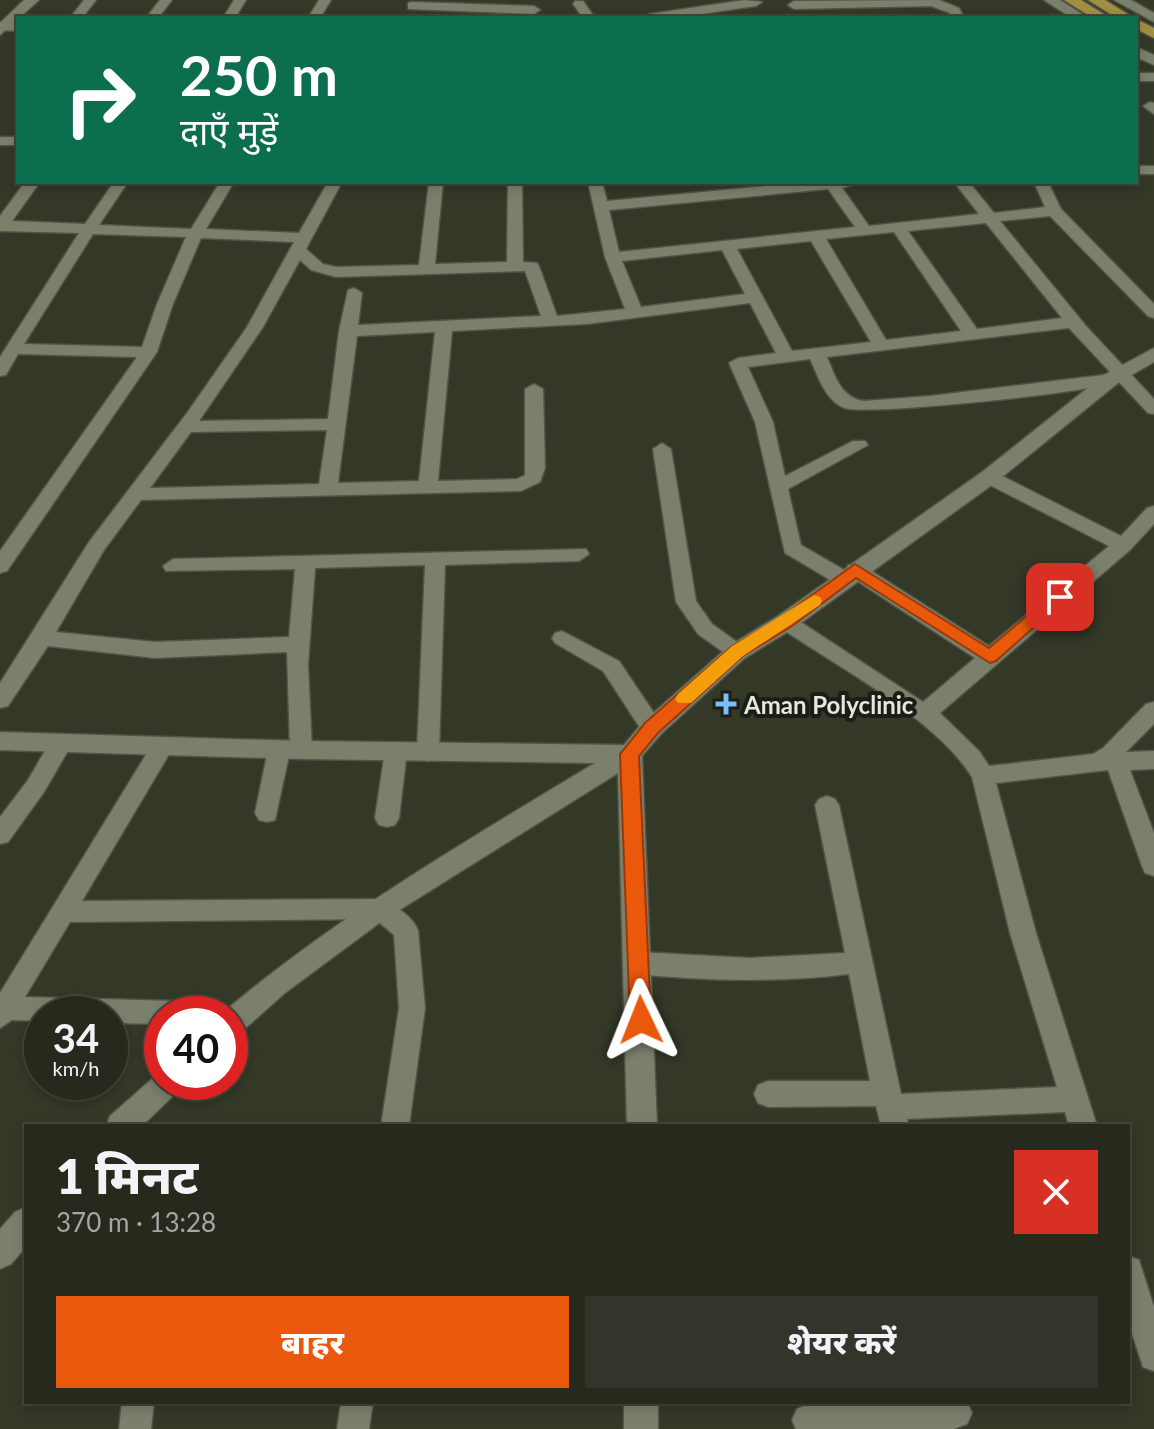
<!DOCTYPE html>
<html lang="hi">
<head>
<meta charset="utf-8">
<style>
  :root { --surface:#262a1d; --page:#32362a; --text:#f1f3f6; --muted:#a4a7a4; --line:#42463b; --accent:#ea580c }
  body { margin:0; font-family:Lato,"Noto Sans Devanagari",sans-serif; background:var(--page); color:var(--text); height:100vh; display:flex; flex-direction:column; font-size:30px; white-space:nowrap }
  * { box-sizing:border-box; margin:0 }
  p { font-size:26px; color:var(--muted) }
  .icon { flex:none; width:44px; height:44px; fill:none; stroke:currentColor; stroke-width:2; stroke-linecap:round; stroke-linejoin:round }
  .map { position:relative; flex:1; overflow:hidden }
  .side { position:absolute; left:24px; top:1124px; width:1106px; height:280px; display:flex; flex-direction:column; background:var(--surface); border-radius:0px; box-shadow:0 4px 12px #0003,0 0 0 2px var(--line) }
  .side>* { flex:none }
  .guide { position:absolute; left:16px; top:16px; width:1122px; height:168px; border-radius:0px; box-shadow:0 4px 12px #0003,0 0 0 2px var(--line); background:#0b6e4f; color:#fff; overflow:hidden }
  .speed { position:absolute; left:24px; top:996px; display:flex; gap:16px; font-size:40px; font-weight:700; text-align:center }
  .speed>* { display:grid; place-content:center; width:104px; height:104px; border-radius:50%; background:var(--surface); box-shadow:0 4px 12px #0003,0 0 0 2px var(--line); line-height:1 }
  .speed small { font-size:20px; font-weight:400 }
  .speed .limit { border:12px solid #d22; background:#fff; color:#111 }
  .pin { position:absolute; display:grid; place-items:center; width:68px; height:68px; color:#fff; margin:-34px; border-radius:16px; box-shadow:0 4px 12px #0006 }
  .me { position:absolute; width:88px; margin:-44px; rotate:358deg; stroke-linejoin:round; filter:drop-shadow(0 0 6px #0008) }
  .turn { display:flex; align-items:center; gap:28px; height:168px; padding:0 32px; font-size:36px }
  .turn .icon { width:104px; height:104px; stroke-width:2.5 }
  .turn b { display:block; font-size:56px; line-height:68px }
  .round { display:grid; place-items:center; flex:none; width:84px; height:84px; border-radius:0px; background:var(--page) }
  .summary { display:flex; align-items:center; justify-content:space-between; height:136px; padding:0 32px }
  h1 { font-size:48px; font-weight:800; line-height:60px }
  .cta { display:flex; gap:16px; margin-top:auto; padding:16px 32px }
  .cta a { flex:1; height:92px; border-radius:0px; background:var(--accent); color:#fff; font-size:32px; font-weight:800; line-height:92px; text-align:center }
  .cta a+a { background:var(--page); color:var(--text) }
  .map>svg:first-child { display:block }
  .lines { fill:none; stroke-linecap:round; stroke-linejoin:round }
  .minor-casing { stroke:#505345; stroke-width:3 }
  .tertiary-casing { stroke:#505345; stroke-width:3 }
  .trunk-casing { stroke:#505345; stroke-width:3 }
  .minor { fill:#7b806d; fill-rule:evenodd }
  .tertiary { fill:#7b806d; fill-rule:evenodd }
  .trunk { fill:#a08f40; fill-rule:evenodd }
  .route { fill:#ea580c; stroke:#983908; stroke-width:2 }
  .slow { fill:#f59e0b }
  .poi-dot { fill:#78bff7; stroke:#1c1e16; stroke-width:3 }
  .labels { text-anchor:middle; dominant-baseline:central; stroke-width:8; stroke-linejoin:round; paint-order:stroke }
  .poi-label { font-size:24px; font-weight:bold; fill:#e5e8de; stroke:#1c1e16; text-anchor:start }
</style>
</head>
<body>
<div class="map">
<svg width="1154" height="1429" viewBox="0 0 1154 1429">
  <rect width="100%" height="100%" fill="#333827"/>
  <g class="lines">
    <!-- minor casing -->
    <g class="minor-casing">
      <g id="minor">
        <polygon points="84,0 96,0 82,18 70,18"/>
        <polygon points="160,0 172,0 158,18 146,18"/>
        <polygon points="234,0 246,0 235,18 223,18"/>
        <polygon points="319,0 331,0 320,18 308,18"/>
        <polygon points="745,0 762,2 756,6 674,18 644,18 650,14"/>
        <polygon points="939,0 959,8 964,18 952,18 950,13 931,6 794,9 788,5 794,1"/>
        <polygon points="575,1 583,1 595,18 583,18 573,4"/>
        <polygon points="412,2 534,6 540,10 534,14 408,9 408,3"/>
        <polygon points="0,22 18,23 18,31 0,30"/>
        <rect x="1136" y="73" width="18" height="8"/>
        <polygon points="1150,102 1154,103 1154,114 1143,106"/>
        <rect x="0" y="137" width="18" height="8"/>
        <rect x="1136" y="166" width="18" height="8"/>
        <path d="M25 182H40L12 221 85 224 114 182H128L99 225 191 229 220 182H234L206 229 299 233 328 182H342L306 249 323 264 336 267 419 265 429 182H443L435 264 507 262 508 182H522L523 262 537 263 539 266 557 316 625 309 605 257 588 182H602L607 201 808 182H861L842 188 869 226 979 214 954 182H969L994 213 1045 207 1034 182H1048L1061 209 1154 304V318L1148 316 1050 216 1000 221 1086 326 1154 399V414L1148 413 1118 381C1098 392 867 416 845 408 826 402 818 376 810 359L748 367 773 422 785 476 853 441H865L868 445 788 489 801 545 846 571 848 565H862L989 646 1109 546 982 481 980 477 982 473H996L1121 536 1147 508 1154 506V524L1130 550 940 713 979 751 989 766 1093 754 1103 748 1146 704 1154 702V724L1126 752 1154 751V769L1130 770 1154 833V876L1145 873 1142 866 1108 770 996 783 1036 933 1097 1126H1069L1065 1112 907 1119 909 1126H881L876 1106 768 1107 758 1103 754 1094 758 1085 768 1081H870L849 974C795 981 740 981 686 978 667 976 647 977 630 971L626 963 630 955 639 952 750 958 845 953 815 805 819 799 827 796 835 799 839 805 901 1094 1057 1087 1010 933 972 777C935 718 838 667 779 627L776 622 779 617H793L923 702 975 658 854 579 851 584H837L785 553 755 422 729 363 738 358 776 353 750 303 587 324 452 331 438 481 517 479 525 475V389L534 384 543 389 545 468 540 482 521 491 141 500 104 550 56 632 155 642 289 637 295 569 166 571 163 566 173 559 586 549 589 554 579 561 445 565 439 752 436 758 428 761 420 758 417 752 425 565 315 568 308 665 312 750 309 756 301 759 293 756 290 751 275 820 267 822 259 820 255 813 268 750 271 744 279 741 287 744 290 749 287 652 155 658 48 646 8 706 0 708V683L89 542 187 413 247 327 294 242 201 238 173 304 157 352 7 571 0 573V551L137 357 18 354 6 375 0 376V357L79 233 0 231V216ZM828 189 855 227 619 252 609 210ZM986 223 1062 318 977 329 908 231ZM894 232 961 331 886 340 826 239ZM93 234 186 237 157 304 142 347 24 344ZM811 241 871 342 792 351 737 249ZM722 250 745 294 641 307 622 261ZM300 260 311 270 336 277 525 271 541 316 358 325 362 293 354 288 348 290 339 331 328 419 199 421 263 327ZM1069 328 1112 374 930 396 864 401C841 398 835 376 827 357ZM435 332 419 481 338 483 357 336ZM327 430 319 484 150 488 191 432Z"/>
        <polygon points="662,443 671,449 696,601 712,624 744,647 748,652 744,657 730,657 698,634 676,602 653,449"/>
        <polygon points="562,631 619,661 660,722 663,728 660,734 652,736 644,734 603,671 555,643 552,638 555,633"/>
        <polygon points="61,735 69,737 72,743 69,749 44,792 8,842 0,844 0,817 28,780 53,737"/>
        <path d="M163 737 171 740 174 746 82 901 380 899C394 904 412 916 418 930L425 1008 409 1126H381L399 1008 394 935 375 919 70 922 25 997 214 1002 223 1006 227 1014H162V1024L110 1023V1014H42V1021L12 1020 0 1028V993L155 740Z"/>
        <polygon points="396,742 404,745 407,751 399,818 395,825 387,827 379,825 375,818 385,751 388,745"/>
        <polygon points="1128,1256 1139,1260 1154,1307 1154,1371 1143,1367 1128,1321"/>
        <polygon points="122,1402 154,1402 151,1429 119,1429"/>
        <polygon points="341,1402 373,1402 369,1429 337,1429"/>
        <polygon points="853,1402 967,1402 972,1413 967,1424 953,1429 796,1429 792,1420 797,1409 808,1404"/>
      </g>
    </g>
    <!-- tertiary casing -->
    <g class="tertiary-casing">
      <g id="tertiary">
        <polygon points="24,0 39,0 0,35 0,23"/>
        <polygon points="1044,0 1060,0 1088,18 1072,18"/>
        <polygon points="1114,0 1131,0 1154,13 1154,22"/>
        <polygon points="1136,47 1154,55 1154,65 1136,57"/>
        <path d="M1154 348V362L1118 383 996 482 794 628 745 658 661 734 642 756 657 1126H627L618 773 382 921 285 993 240 1033 230 1037V1014H221C337 916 466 841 595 763L301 759 0 750V732L301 741 624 745 643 722 729 646 778 616 982 472 1104 375Z"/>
        <polygon points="162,1070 162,1082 182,1082 177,1092 142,1126 106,1126 110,1116"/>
        <polygon points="26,1207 26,1247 11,1264 0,1269 0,1229 15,1212"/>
        <rect x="624" y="1402" width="34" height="27"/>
      </g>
    </g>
    <!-- trunk casing -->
    <g class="trunk-casing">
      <g id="trunk">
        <polygon points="1064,0 1081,0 1110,18 1093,18"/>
        <polygon points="1088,0 1105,0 1134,18 1117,18"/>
        <polygon points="1136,19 1154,28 1154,38 1136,29"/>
      </g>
    </g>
    <!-- minor -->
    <use href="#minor" class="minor"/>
    <!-- tertiary -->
    <use href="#tertiary" class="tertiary"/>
    <!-- trunk -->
    <use href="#trunk" class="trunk"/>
  </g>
  <!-- route -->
  <polygon class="route" points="855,564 989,648 1054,593 1060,591 1068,597 996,661 990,663 856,578 792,626 743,656 658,733 639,756 651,1020 648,1027 641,1030 633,1027 630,1020 620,754 645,723 731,647 780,618"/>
  <!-- slow -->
  <polygon class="slow" points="814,595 820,597 822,601 820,605 743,656 691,703 678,703 675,699 678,694 731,647"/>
  <!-- markers -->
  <path class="poi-dot" d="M722 692h8v8h8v8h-8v8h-8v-8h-8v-8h8z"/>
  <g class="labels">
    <!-- poi labels -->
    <g class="poi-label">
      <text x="744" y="704">Aman Polyclinic</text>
    </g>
  </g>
</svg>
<div class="speed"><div>34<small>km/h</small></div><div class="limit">40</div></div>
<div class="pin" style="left:1060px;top:597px;background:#d93025"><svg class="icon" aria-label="arrive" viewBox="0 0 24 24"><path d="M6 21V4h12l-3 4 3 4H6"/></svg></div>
<svg class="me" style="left:641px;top:1020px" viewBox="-20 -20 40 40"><path d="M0-17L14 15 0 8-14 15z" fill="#ea580c" stroke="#fff" stroke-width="4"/></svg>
<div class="guide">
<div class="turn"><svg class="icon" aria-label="right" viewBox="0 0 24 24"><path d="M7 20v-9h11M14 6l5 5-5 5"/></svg><div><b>250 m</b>दाएँ मुड़ें</div></div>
</div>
<section class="side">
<div class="summary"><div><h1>1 मिनट</h1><p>370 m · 13:28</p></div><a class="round" style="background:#d93025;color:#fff"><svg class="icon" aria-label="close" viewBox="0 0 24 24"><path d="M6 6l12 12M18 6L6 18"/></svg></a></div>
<div class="cta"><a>बाहर</a><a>शेयर करें</a></div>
</section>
</div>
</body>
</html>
